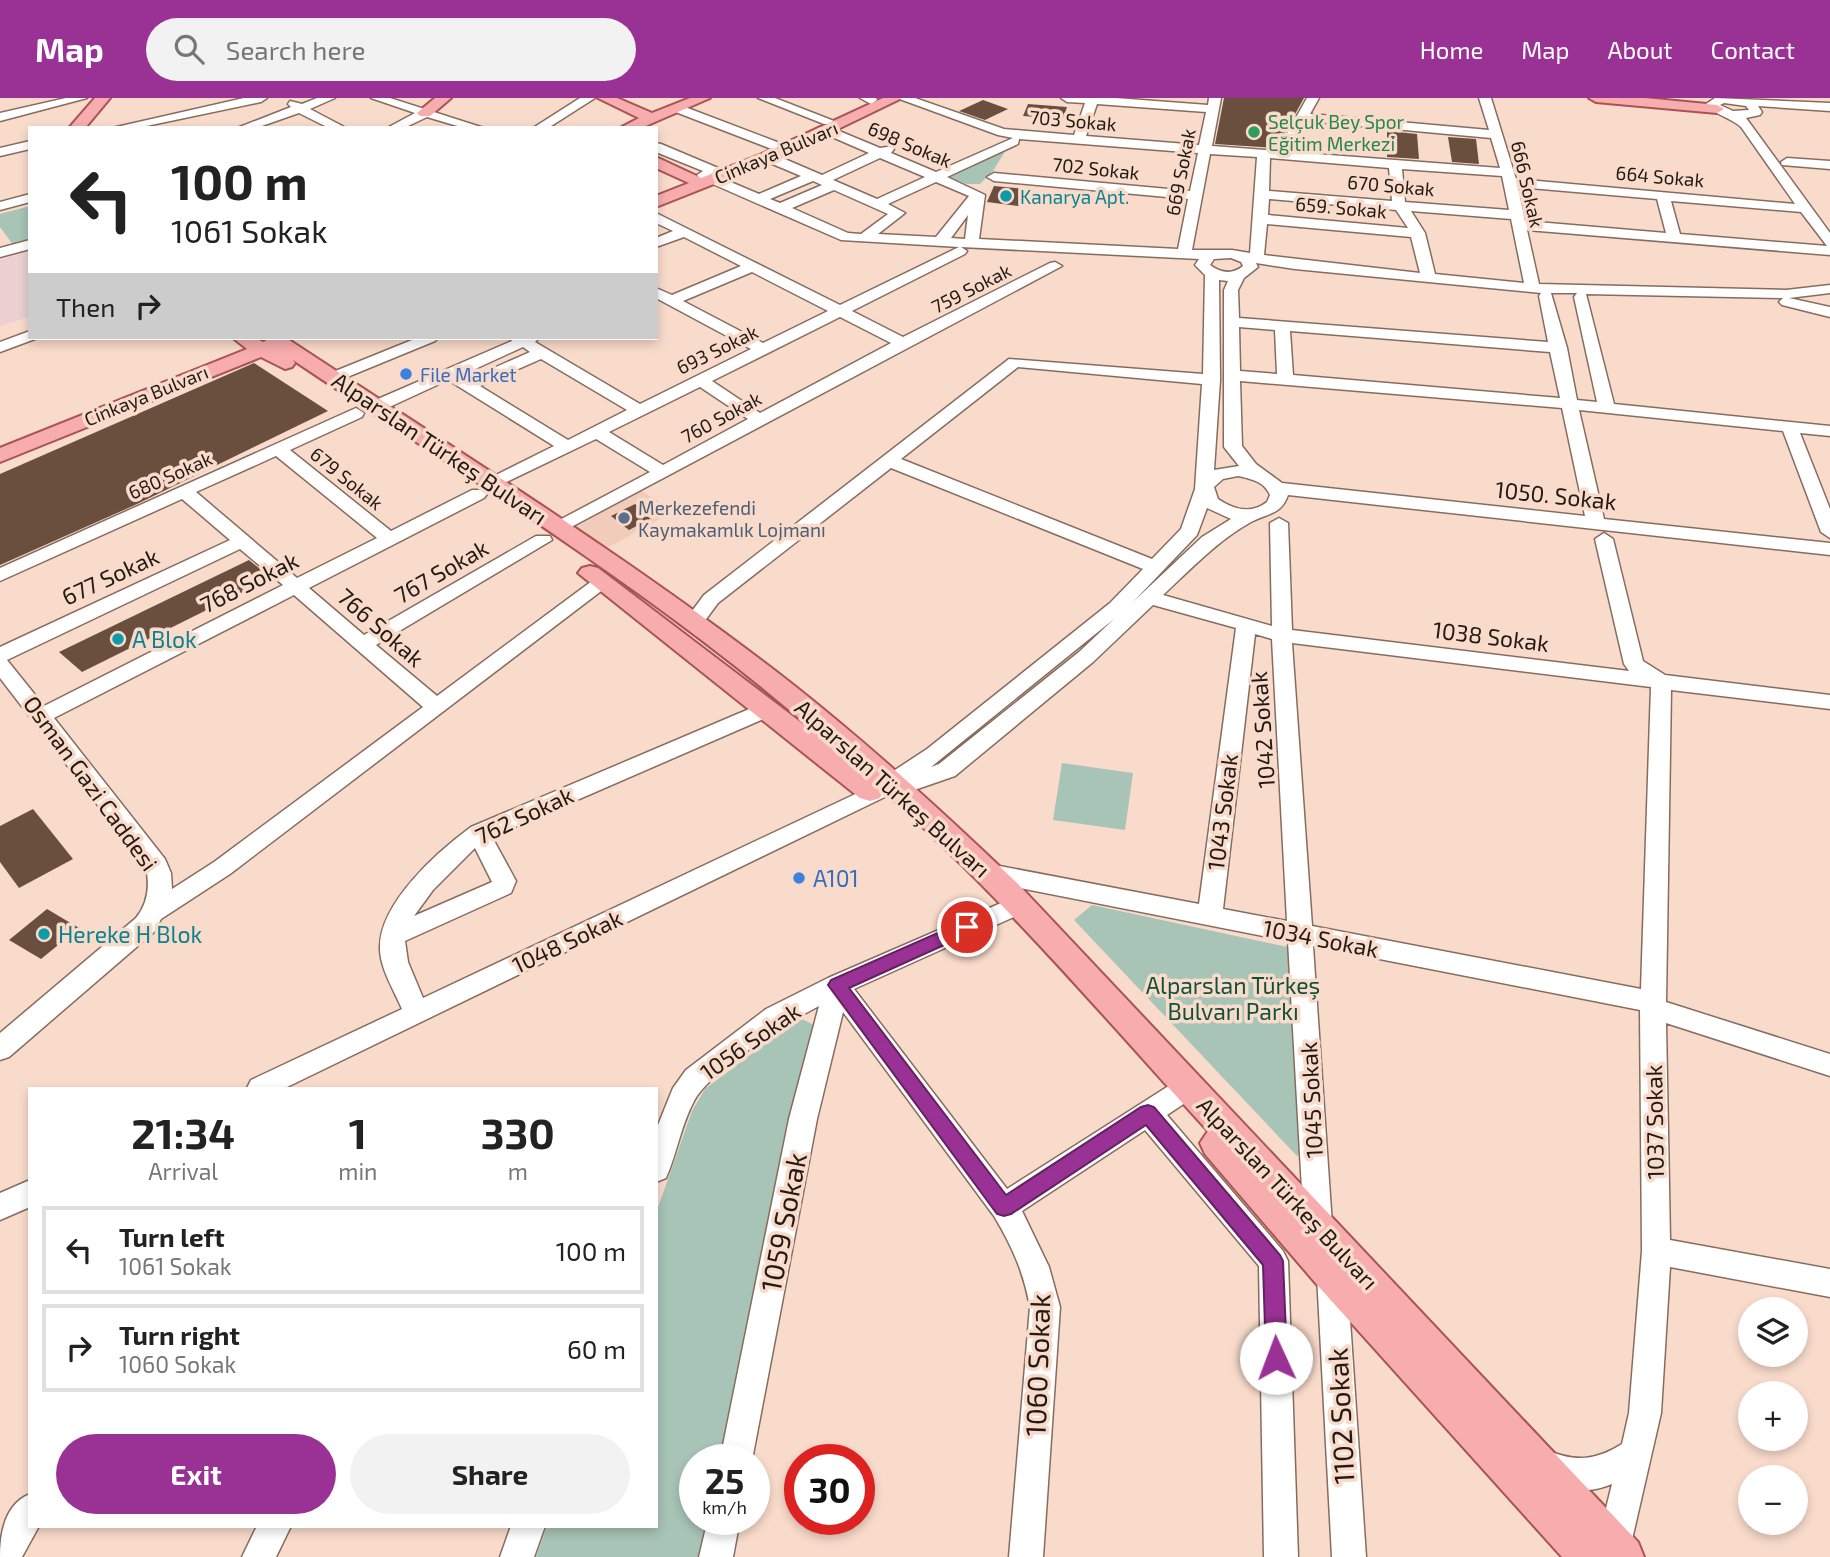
<!DOCTYPE html>
<html lang="en">
<head>
<meta charset="utf-8">
<style>
  :root { --surface:#fff; --page:#f2f2f2; --text:#222; --muted:#767676; --line:#e0e0e0; --accent:#9a3295 }
  body { margin:0; font-family:"Exo 2",sans-serif; background:var(--page); color:var(--text); height:100vh; display:flex; flex-direction:column; font-size:26px; white-space:nowrap }
  * { box-sizing:border-box; margin:0 }
  p { font-size:23px; color:var(--muted) }
  .icon { flex:none; width:38px; height:38px; fill:none; stroke:currentColor; stroke-width:2; stroke-linecap:round; stroke-linejoin:round }
  .map { position:relative; flex:1; overflow:hidden }
  .side { position:absolute; left:28px; top:989px; width:630px; height:441px; display:flex; flex-direction:column; background:var(--surface); border-radius:0px; box-shadow:0 4px 10px #0003 }
  .side>* { flex:none }
  .guide { position:absolute; left:28px; top:28px; width:630px; height:214px; border-radius:0px; box-shadow:0 4px 10px #0003; background:#fff; color:var(--text); overflow:hidden }
  .controls { position:absolute; left:1738px; top:1199px; display:grid; gap:14px }
  .controls a { display:grid; place-items:center; width:70px; height:70px; border-radius:50%; background:var(--surface); box-shadow:0 4px 10px #0003; font-size:35px }
  .speed { position:absolute; left:679px; top:1346px; display:flex; gap:14px; font-size:35px; font-weight:700; text-align:center }
  .speed>* { display:grid; place-content:center; width:91px; height:91px; border-radius:50%; background:var(--surface); box-shadow:0 4px 10px #0003; line-height:1 }
  .speed small { font-size:18px; font-weight:400 }
  .speed .limit { border:10px solid #d22; background:#fff; color:#111 }
  .pin { position:absolute; display:grid; place-items:center; width:60px; height:60px; color:#fff; margin:-30px; border:4px solid #fff; border-radius:50%; box-shadow:0 2px 7px #0007 }
  .me { position:absolute; width:77px; margin:-38px; rotate:358deg; stroke-linejoin:round; filter:drop-shadow(0 0 5px #0008) }
  .turn { display:flex; align-items:center; gap:24px; height:147px; padding:0 28px; font-size:32px }
  .turn .icon { width:91px; height:91px; stroke-width:2.5 }
  .turn b { display:block; font-size:49px; line-height:60px }
  .then { display:flex; align-items:center; height:66px; padding:0 28px; background:#0003; gap:14px; font-size:26px }
  .eta { display:flex; justify-content:space-evenly; align-items:center; height:119px; text-align:center }
  .eta b { font-size:42px; font-weight:700; line-height:49px }
  .primary-button { display:flex; gap:14px; margin-top:auto; padding:14px 28px }
  .primary-button a { flex:1; height:80px; border-radius:42px; background:var(--accent); color:#fff; font-size:28px; font-weight:700; line-height:80px; text-align:center }
  .primary-button a+a { background:var(--page); color:var(--text) }
  ul { padding:0; list-style:none }
  li { display:flex; align-items:center; gap:21px; height:88px; margin:0 14px 10px; padding:0 14px; border:4px solid var(--line); border-radius:0px }
  li div { flex:1 }
  li b { display:block; font-size:26px }
  li em { font-style:normal }
  header { display:flex; align-items:center; gap:42px; box-sizing:border-box; height:98px; padding:0 35px; background:var(--accent); color:#fff }
  header strong { font-size:33px }
  nav { display:flex; gap:38px; margin-inline-start:auto; font-size:24px }
  .search { width:490px; height:63px; background:var(--page); display:flex; align-items:center; gap:18px; box-sizing:border-box; padding:0 24px; border-radius:38px; color:var(--muted); font-size:26px }
  .map>svg:first-child { display:block }
  .built { fill:#f1ccba }
  .education { fill:#ebd0d1 }
  .green { fill:#a8c4b6 }
  .building { fill:#6a4e3e }
  .lines { fill:none; stroke-linecap:round; stroke-linejoin:round }
  .minor-casing { stroke:#876c5e; stroke-width:3 }
  .major-casing { stroke:#a95454; stroke-width:4 }
  .minor { fill:#fff; fill-rule:evenodd }
  .major { fill:#f7acad; fill-rule:evenodd }
  .route { fill:#9a3295; stroke:#642061; stroke-width:2 }
  .leisure-dot { fill:#2e9e5b; stroke:#f9dbcb; stroke-width:2.5 }
  .culture-dot { fill:#0f9aa8; stroke:#f9dbcb; stroke-width:2.5 }
  .shop-dot { fill:#3f7fe0; stroke:#f9dbcb; stroke-width:2.5 }
  .service-dot { fill:#5c6f8a; stroke:#f9dbcb; stroke-width:2.5 }
  .labels { text-anchor:middle; dominant-baseline:central; stroke-width:7; stroke-linejoin:round; paint-order:stroke }
  .far-street-label { font-size:19px; fill:#241a14; stroke:#f9dbcb }
  .far-leisure-label { font-size:19px; fill:#27864d; stroke:#f9dbcb; text-anchor:start }
  .far-culture-label { font-size:19px; fill:#0d838f; stroke:#f9dbcb; text-anchor:start }
  .far-shop-label { font-size:19px; fill:#366cbe; stroke:#f9dbcb; text-anchor:start }
  .far-service-label { font-size:19px; fill:#4e5e75; stroke:#f9dbcb; text-anchor:start }
  .street-label { font-size:23px; fill:#241a14; stroke:#f9dbcb }
  .culture-label { font-size:23px; fill:#0d838f; stroke:#f9dbcb; text-anchor:start }
  .shop-label { font-size:23px; fill:#366cbe; stroke:#f9dbcb; text-anchor:start }
  .park-label { font-size:23px; fill:#115139; stroke:#f9dbcb }
  .near-street-label { font-size:28px; fill:#241a14; stroke:#f9dbcb }
</style>
</head>
<body>
<header>
<strong>Map</strong>
<div class="search"><svg class="icon" aria-label="search" viewBox="0 0 24 24"><circle cx="10" cy="10" r="6"/><path d="M15 15l6 6"/></svg>Search here</div>
<nav><a>Home</a><a>Map</a><a>About</a><a>Contact</a></nav>
</header>
<div class="map">
<svg width="1830" height="1459" viewBox="0 0 1830 1459">
  <rect width="100%" height="100%" fill="#f9dbcb"/>
  <!-- built -->
  <polygon class="built" points="641,392 674,413 607,450 574,428"/>
  <!-- education -->
  <polygon class="education" points="30,151 30,219 0,228 0,162"/>
  <!-- green -->
  <g class="green">
    <polygon points="1001,51 1006,52 993,73 980,86 966,86 946,78"/>
    <polygon points="30,108 30,143 14,148 0,129 0,116"/>
    <polygon points="1062,665 1133,675 1125,732 1053,722"/>
    <polygon points="1092,807 1292,850 1304,1049 1297,1058 1074,822"/>
    <polygon points="802,921 814,927 722,1361 695,1362 695,1421 710,1421 702,1459 536,1459 547,1428 656,1428 656,1115 692,1013 705,991 795,923"/>
  </g>
  <!-- building -->
  <g class="building">
    <polygon points="1224,0 1304,0 1276,50 1215,46"/>
    <polygon points="983,2 1008,11 985,22 959,13"/>
    <polygon points="1028,6 1067,9 1063,21 1023,18"/>
    <polygon points="1387,33 1417,36 1419,61 1387,59"/>
    <polygon points="1448,39 1476,41 1479,66 1452,64"/>
    <polygon points="994,88 1026,91 1019,108 987,104"/>
    <polygon points="254,265 328,313 135,407 0,467 0,376"/>
    <polygon points="635,406 654,419 629,432 611,418"/>
    <polygon points="249,462 271,480 82,574 59,554"/>
    <polygon points="33,711 73,761 19,790 0,764 0,728"/>
    <polygon points="47,811 79,830 41,861 9,842"/>
  </g>
  <g class="lines">
    <!-- minor casing -->
    <g class="minor-casing">
      <g id="minor">
        <polygon points="66,0 87,0 0,23 0,15"/>
        <polygon points="244,0 267,0 261,4 137,30 112,30"/>
        <polygon points="317,0 335,0 310,11 346,30 329,30 299,15 256,30 237,30 291,9 288,6 290,3 302,6"/>
        <polygon points="371,0 390,0 484,30 464,30 427,19 404,30 387,30 415,15"/>
        <polygon points="580,0 595,0 548,30 533,30"/>
        <polygon points="758,0 775,0 834,23 832,26 824,26"/>
        <polygon points="860,0 876,0 877,2 871,6"/>
        <path d="M897 0H915L1004 31 1074 37 1085 5 1067 4 1061 0H1115L1208 7 1209 0H1221L1212 48 1277 53 1307 0H1319L1310 16 1489 32 1479 0H1491L1516 81 1795 106 1741 29C1730 19 1716 18 1706 6L1715 0 1830 5V13L1758 8 1762 14 1760 17 1746 20 1830 135V157L1527 132 1539 186 1786 192 1830 187V195L1789 200 1830 209V219L1782 207 1779 204 1783 200 1586 196 1614 306 1830 328V338L1800 335 1830 411V440L1821 434 1783 333 1579 312 1604 421 1830 445V457L1288 397C1281 417 1268 415 1251 424 1217 443 1191 471 1163 497L1272 528 1270 425 1279 420 1288 425 1292 532 1629 573 1624 566 1595 441 1604 435 1613 441 1643 563 1665 577 1830 597V611L1671 592 1666 904 1830 956V978L1666 925 1670 1142 1830 1171V1199L1670 1169 1661 1315 1628 1459H1594L1612 1386C1583 1398 1562 1391 1535 1379L1530 1368 1535 1357 1546 1352C1575 1364 1595 1363 1622 1346L1629 1315 1642 1153 1640 912 1313 848 1332 1127 1328 1136 1318 1140 1308 1136 1304 1127 1288 843 989 784 981 781 977 775 981 769 989 766 1199 806 1236 530 1153 507 1093 564 955 678 897 698 891 696 285 990H247L251 982 402 911C394 892 379 869 380 848 381 804 437 754 471 729L761 606 768 604 775 606 779 611 775 616 492 739 516 783 511 795 405 843 408 864 423 900 866 691 927 651 1110 505 1143 471 891 370 718 505 701 528H687L684 524 704 497 1009 261 1203 276 1205 177 1195 167 1199 161 961 149 967 153 965 156 852 213 903 239 1050 165 1055 164 1062 168 558 436 552 434 549 430 552 426 650 374 596 341 492 391 483 386 486 382 554 348 448 282 383 312H371L369 308 371 304 512 243 510 240H539L535 244 640 306 751 251 656 200V190L672 197 741 168 684 139 656 149V140L673 133 656 125V115L840 207 959 149 841 142 699 80 697 77 703 73 656 54V45L661 46 718 70 720 73 714 77 759 96 801 78 763 62V56H773L822 77 869 55 823 35 821 32 827 28 880 50 893 48 894 51 891 55 936 74 1013 40 998 37ZM1724 5 1746 8 1749 12 1733 13 1720 7ZM1097 6 1206 14 1199 47 1086 38ZM1307 23 1491 40 1500 70 1290 54ZM1019 41 1198 55 1190 93 994 75 987 79 994 83 1188 101 1178 151 979 141 985 97 947 79 1018 46ZM1210 56 1257 59 1250 155 1232 152H1192ZM880 60 925 79 877 101 833 82ZM1270 60 1389 70 1392 103 1269 93ZM1402 71 1502 78 1509 112 1405 104ZM813 83 822 87 780 105 770 101ZM936 84 969 98 936 139 878 136 905 115 888 106ZM1518 89 1657 101 1666 135 1525 123ZM834 92 888 116 861 136 848 135 792 110ZM1269 101 1396 112 1408 130 1268 117ZM1671 103 1801 114 1827 148 1680 136ZM1411 113 1511 121 1524 185 1435 176 1425 135ZM968 117 965 141 951 140ZM1267 126 1411 139 1420 175 1264 157ZM1231 160 1241 164 1243 168C1232 177 1221 175 1210 167L1214 161ZM1256 165 1295 171 1541 195 1539 198 1548 244 1239 220 1238 192 1244 180 1258 169ZM752 174 828 213 763 245 683 203ZM1219 182 1228 183 1224 192V349L1239 368 1214 372 1220 282ZM1551 195H1577L1574 199 1597 304 1577 302 1567 250ZM840 219 891 245 760 315 712 283ZM1239 229 1275 232 1277 276 1240 273ZM1290 233 1550 254 1560 300 1293 277ZM523 249 530 254 469 281 462 277ZM541 261 627 312 568 342 480 288ZM1018 269 1202 286 1195 391 1181 431 1152 461 901 361ZM1240 283 1562 310 1585 418 1282 385 1256 366 1242 348ZM700 289 748 321 663 367 609 334ZM1238 378C1251 381 1264 383 1270 397L1267 404C1252 416 1234 412 1218 401L1214 389 1223 381ZM1207 410 1231 421 1202 439 1133 504 1197 437ZM1114 521 1079 554 939 666 931 669ZM1255 536 1272 541 1287 823 1223 811ZM1292 545 1651 589 1641 891 1312 828ZM475 750 492 784 414 818 433 792Z"/>
        <polygon points="677,6 777,44 779,47 777,50 769,50 673,13 671,10"/>
        <polygon points="30,43 30,51 0,58 0,50"/>
        <polygon points="1787,60 1830,63 1830,71 1782,67 1781,64"/>
        <polygon points="30,96 30,104 0,112 0,104"/>
        <polygon points="30,142 30,151 0,159 0,150"/>
        <polygon points="30,233 30,240 35,241 0,254 0,244"/>
        <polygon points="417,240 438,240 435,243 340,282 334,284 326,279 328,276"/>
        <path d="M356 310 364 315 362 319 290 352 391 433 472 392H484L487 396 484 400 309 490 364 537 536 438H550L552 442 376 547 437 598 596 480H610L613 484 230 776 161 821 154 834 9 959 0 962V935L136 820C148 805 150 788 146 770L0 580V549L230 442 182 401 0 483V470ZM276 358 377 440 297 480 196 394ZM240 451 283 487 44 608 7 562ZM294 497 423 609 214 764 172 791 171 775 165 761 54 620Z"/>
        <path d="M1008 802 1016 804 1020 811 1016 818 854 891 1007 1091 1167 989 1176 985 1185 989 1189 997 1185 1005 1167 1017 1283 1153 1288 1163 1298 1459H1264L1259 1168 1145 1032 1022 1113 1049 1169 1060 1209 1043 1459H1009L1030 1209C1024 1175 1012 1148 994 1118L843 914 817 1021 752 1362H720L789 1021 819 908C788 924 709 974 694 1003 681 1027 677 1055 666 1080L656 1084V1032L673 990 686 972 766 911 828 880Z"/>
        <polygon points="30,1082 30,1109 0,1122 0,1095"/>
        <polygon points="1332,1163 1342,1167 1347,1177 1366,1459 1332,1459 1317,1177 1322,1167"/>
        <path d="M30 1396V1428H39L22 1459H0C0 1435 5 1406 30 1396Z"/>
        <polygon points="708,1421 740,1421 733,1459 699,1459"/>
        <polygon points="257,1428 291,1428 276,1459 242,1459"/>
        <polygon points="511,1428 545,1428 534,1459 500,1459"/>
      </g>
    </g>
    <!-- major casing -->
    <g class="major-casing">
      <g id="major">
        <polygon points="95,0 110,0 85,30 69,30"/>
        <polygon points="435,0 451,0 430,18 420,18 417,15"/>
        <polygon points="598,0 617,0 652,15 690,0 710,0 641,30 620,30 639,20"/>
        <polygon points="883,0 902,0 774,62 656,109 656,98 689,85 656,70 656,59 701,80 762,56"/>
        <polygon points="1589,0 1645,0 1717,7 1724,11 1717,15 1596,4"/>
        <path d="M233 240H255L263 244 266 243 264 240H286C457 353 634 462 796 589 873 650 946 717 1017 785L1638 1444 1644 1459H1562L1319 1189 1205 1056 1200 1045 1208 1033C1103 918 1001 797 883 693L880 700 870 703 860 700 578 475 582 470 590 468 598 470 828 645C663 500 474 384 293 262L295 265 292 269 285 271 261 259 0 364V350L247 251Z"/>
      </g>
    </g>
    <!-- minor -->
    <use href="#minor" class="minor"/>
    <!-- major -->
    <use href="#major" class="major"/>
  </g>
  <!-- route -->
  <polygon class="route" points="967,822 973,824 976,829 973,834 849,890 1006,1097 1141,1009 1148,1007 1154,1009 1280,1157 1283,1163 1287,1260 1284,1267 1276,1270 1269,1267 1266,1260 1263,1167 1146,1027 1011,1116 1004,1118 997,1116 828,887 831,882"/>
  <!-- markers -->
  <circle class="leisure-dot" cx="1254" cy="34" r="7"/>
  <g class="culture-dot">
    <circle cx="1006" cy="98" r="7"/>
    <circle cx="118" cy="541" r="7"/>
    <circle cx="44" cy="836" r="7"/>
  </g>
  <g class="shop-dot">
    <circle cx="406" cy="276" r="7"/>
    <circle cx="799" cy="780" r="7"/>
  </g>
  <circle class="service-dot" cx="624" cy="420" r="7"/>
  <g class="labels">
    <!-- far-street labels -->
    <g class="far-street-label">
      <text transform="translate(1073 22) rotate(5)">703 Sokak</text>
      <text transform="translate(910 46) rotate(23)">698 Sokak</text>
      <text transform="translate(776 54) rotate(-23)">Cinkaya Bulvarı</text>
      <text transform="translate(1096 70) rotate(6)">702 Sokak</text>
      <text transform="translate(1180 74) rotate(-79)">669 Sokak</text>
      <text transform="translate(1660 78) rotate(5)">664 Sokak</text>
      <text transform="translate(1528 86) rotate(77)">666 Sokak</text>
      <text transform="translate(1391 87) rotate(5)">670 Sokak</text>
      <text transform="translate(1341 109) rotate(5)">659. Sokak</text>
      <text transform="translate(971 190) rotate(-27)">759 Sokak</text>
      <text transform="translate(717 251) rotate(-26)">693 Sokak</text>
      <text transform="translate(146 297) rotate(-22)">Cinkaya Bulvarı</text>
      <text transform="translate(721 319) rotate(-28)">760 Sokak</text>
      <text transform="translate(170 377) rotate(-24)">680 Sokak</text>
      <text transform="translate(347 380) rotate(39)">679 Sokak</text>
    </g>
    <!-- far-leisure labels -->
    <g class="far-leisure-label">
      <text x="1268" y="23">Selçuk Bey Spor<tspan x="1268" dy="22">Eğitim Merkezi</tspan></text>
    </g>
    <!-- far-culture labels -->
    <g class="far-culture-label">
      <text x="1020" y="98">Kanarya Apt.</text>
    </g>
    <!-- far-shop labels -->
    <g class="far-shop-label">
      <text x="420" y="276">File Market</text>
    </g>
    <!-- far-service labels -->
    <g class="far-service-label">
      <text x="638" y="409">Merkezefendi<tspan x="638" dy="22">Kaymakamlık Lojmanı</tspan></text>
    </g>
    <!-- street labels -->
    <g class="street-label">
      <text transform="translate(440 350) rotate(34)">Alparslan Türkeş Bulvarı</text>
      <text transform="translate(1556 397) rotate(6)">1050. Sokak</text>
      <text transform="translate(441 473) rotate(-30)">767 Sokak</text>
      <text transform="translate(110 478) rotate(-25)">677 Sokak</text>
      <text transform="translate(249 484) rotate(-27)">768 Sokak</text>
      <text transform="translate(381 529) rotate(41)">766 Sokak</text>
      <text transform="translate(1491 538) rotate(7)">1038 Sokak</text>
      <text transform="translate(1262 632) rotate(-94)">1042 Sokak</text>
      <text transform="translate(91 685) rotate(54)">Osman Gazi Caddesi</text>
      <text transform="translate(893 690) rotate(42)">Alparslan Türkeş Bulvarı</text>
      <text transform="translate(1222 714) rotate(-83)">1043 Sokak</text>
      <text transform="translate(524 717) rotate(-25)">762 Sokak</text>
      <text transform="translate(1321 840) rotate(11)">1034 Sokak</text>
      <text transform="translate(567 843) rotate(-25)">1048 Sokak</text>
      <text transform="translate(750 943) rotate(-35)">1056 Sokak</text>
      <text transform="translate(1311 1002) rotate(-93)">1045 Sokak</text>
      <text transform="translate(1654 1024) rotate(-91)">1037 Sokak</text>
      <text transform="translate(1288 1095) rotate(47)">Alparslan Türkeş Bulvarı</text>
    </g>
    <!-- culture labels -->
    <g class="culture-label">
      <text x="132" y="541">A Blok</text>
      <text x="58" y="836">Hereke H Blok</text>
    </g>
    <!-- shop labels -->
    <g class="shop-label">
      <text x="813" y="780">A101</text>
    </g>
    <!-- park labels -->
    <g class="park-label">
      <text x="1233" y="887">Alparslan Türkeş<tspan x="1233" dy="26">Bulvarı Parkı</tspan></text>
    </g>
    <!-- near-street labels -->
    <g class="near-street-label">
      <text transform="translate(783 1124) rotate(-79)">1059 Sokak</text>
      <text transform="translate(1037 1267) rotate(-88)">1060 Sokak</text>
      <text transform="translate(1340 1318) rotate(-93)">1102 Sokak</text>
    </g>
  </g>
</svg>
<div class="controls">
<a><svg class="icon" aria-label="layers" viewBox="0 0 24 24"><path d="M12 4l9 5-9 5-9-5zM3 14l9 5 9-5"/></svg></a>
<a>+</a>
<a>−</a>
</div>
<div class="speed"><div>25<small>km/h</small></div><div class="limit">30</div></div>
<div class="pin" style="left:967px;top:829px;background:#d93025"><svg class="icon" aria-label="arrive" viewBox="0 0 24 24"><path d="M6 21V4h12l-3 4 3 4H6"/></svg></div>
<svg class="me" style="left:1276px;top:1260px" viewBox="-20 -20 40 40"><circle r="19" fill="#fff"/><path d="M0-13L10 11 0 6-10 11z" fill="#9a3295"/></svg>
<div class="guide">
<div class="turn"><svg class="icon" aria-label="left" viewBox="0 0 24 24"><path d="M17 20v-9H6M10 6l-5 5 5 5"/></svg><div><b>100 m</b>1061 Sokak</div></div>
<div class="then">Then<svg class="icon" aria-label="right" viewBox="0 0 24 24"><path d="M7 20v-9h11M14 6l5 5-5 5"/></svg></div>
</div>
<section class="side">
<div class="eta">
<div><b>21:34</b><p>Arrival</p></div>
<div><b>1</b><p>min</p></div>
<div><b>330</b><p>m</p></div>
</div>
<ul>
<li><svg class="icon" aria-label="left" viewBox="0 0 24 24"><path d="M17 20v-9H6M10 6l-5 5 5 5"/></svg><div><b>Turn left</b><p>1061 Sokak</p></div><em>100 m</em></li>
<li><svg class="icon" aria-label="right" viewBox="0 0 24 24"><path d="M7 20v-9h11M14 6l5 5-5 5"/></svg><div><b>Turn right</b><p>1060 Sokak</p></div><em>60 m</em></li>
</ul>
<div class="primary-button"><a>Exit</a><a>Share</a></div>
</section>
</div>
</body>
</html>
